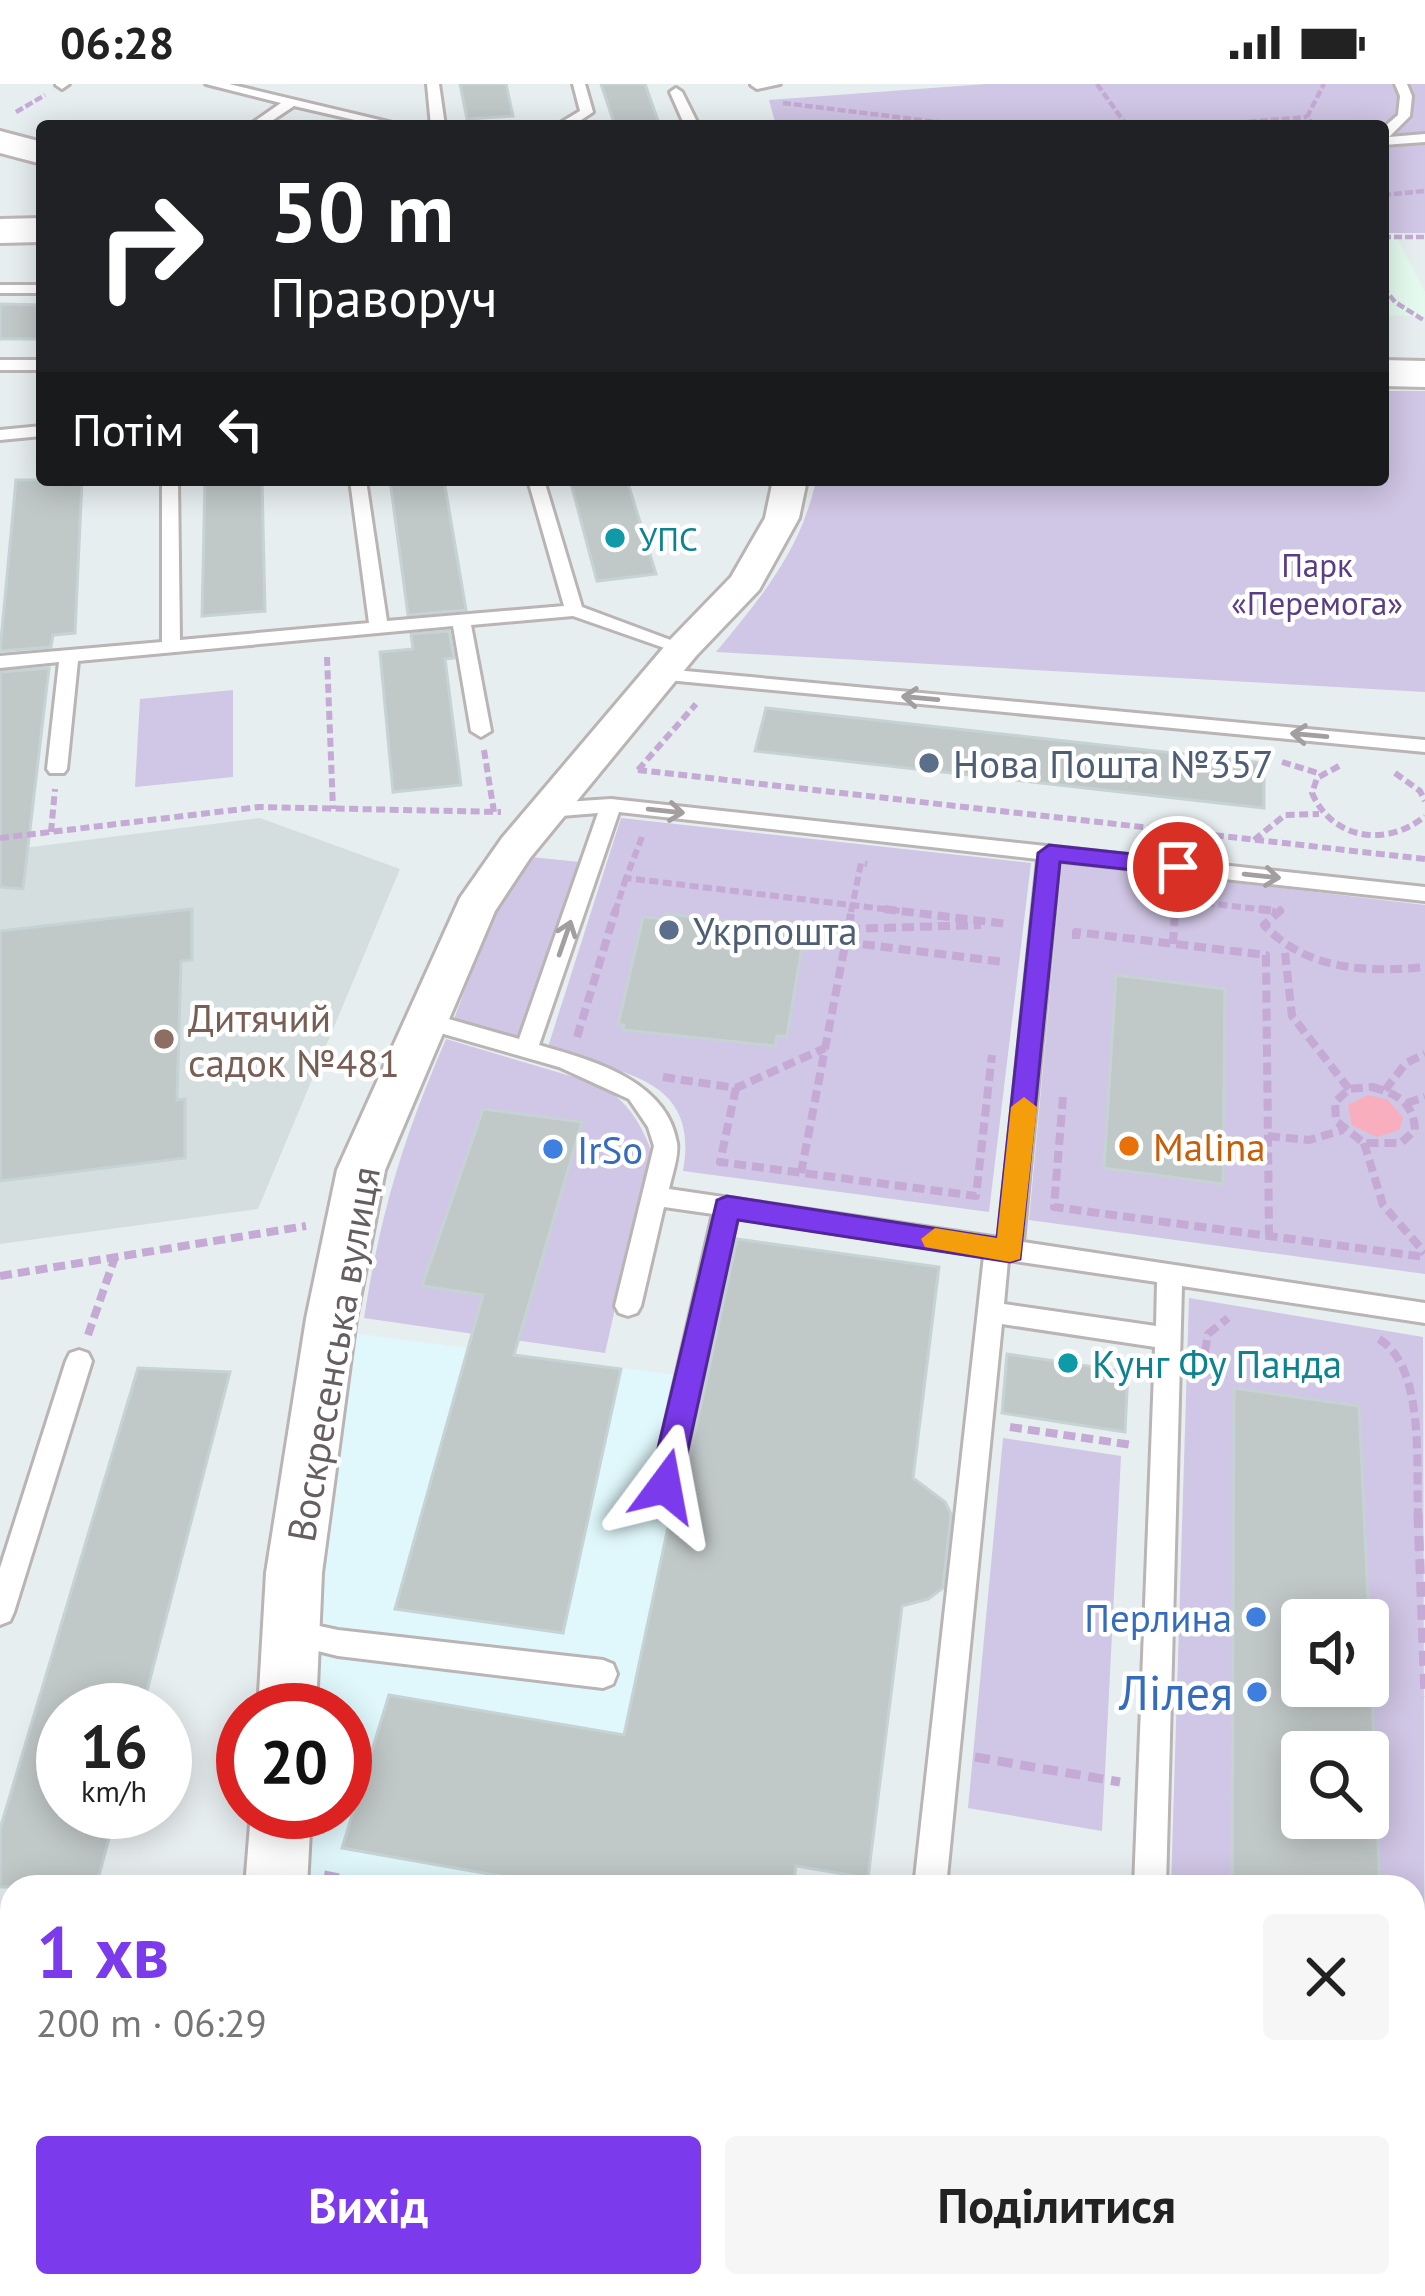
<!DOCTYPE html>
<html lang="uk">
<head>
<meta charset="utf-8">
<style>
  :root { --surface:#fff; --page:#f6f6f6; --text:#222; --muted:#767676; --accent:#7c3aed }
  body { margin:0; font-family:"PT Sans",sans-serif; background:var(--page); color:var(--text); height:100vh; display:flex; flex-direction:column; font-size:45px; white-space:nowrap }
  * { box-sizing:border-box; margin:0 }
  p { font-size:39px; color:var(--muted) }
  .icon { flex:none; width:66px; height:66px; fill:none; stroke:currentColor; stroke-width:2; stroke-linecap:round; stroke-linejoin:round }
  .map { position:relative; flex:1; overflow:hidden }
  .sheet { position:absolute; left:0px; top:1791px; width:1425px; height:423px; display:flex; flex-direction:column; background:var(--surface); border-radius:36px 36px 0 0; box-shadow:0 6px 30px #0003 }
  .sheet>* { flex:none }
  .top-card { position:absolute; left:36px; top:36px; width:1353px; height:366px; border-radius:12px; box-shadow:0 6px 30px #0003; background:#202124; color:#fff; overflow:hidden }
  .controls { position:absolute; left:1281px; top:1515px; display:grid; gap:24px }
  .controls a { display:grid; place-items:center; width:108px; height:108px; border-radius:12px; background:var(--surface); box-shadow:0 6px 30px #0003; font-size:60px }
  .speed { position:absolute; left:36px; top:1599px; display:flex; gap:24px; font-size:60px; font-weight:700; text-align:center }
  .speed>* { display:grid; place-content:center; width:156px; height:156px; border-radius:50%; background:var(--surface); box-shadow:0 6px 30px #0003; line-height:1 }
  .speed small { font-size:30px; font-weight:400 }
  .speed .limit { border:18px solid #d22; background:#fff; color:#111 }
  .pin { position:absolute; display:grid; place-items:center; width:102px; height:102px; color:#fff; margin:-51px; border:6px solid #fff; border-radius:50%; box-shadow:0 3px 12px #0007 }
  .me { position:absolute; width:132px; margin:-66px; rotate:13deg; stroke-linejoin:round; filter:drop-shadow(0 0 9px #0008) }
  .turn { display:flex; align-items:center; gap:42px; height:252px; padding:0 36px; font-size:54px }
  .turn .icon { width:156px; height:156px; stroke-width:2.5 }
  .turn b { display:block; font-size:84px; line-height:102px }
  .then { display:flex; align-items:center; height:114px; padding:0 36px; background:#0003; gap:24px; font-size:45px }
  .round { display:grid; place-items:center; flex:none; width:126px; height:126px; border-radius:12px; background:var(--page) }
  .overview { display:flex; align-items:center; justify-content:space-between; height:204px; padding:0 36px }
  h1 { font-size:72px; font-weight:600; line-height:90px; color:var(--accent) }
  .cta { display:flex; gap:24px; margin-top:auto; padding:24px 36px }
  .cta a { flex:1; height:138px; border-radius:12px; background:var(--accent); color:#fff; font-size:48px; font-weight:600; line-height:138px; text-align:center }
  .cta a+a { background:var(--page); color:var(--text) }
  .status { display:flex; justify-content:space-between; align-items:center; height:84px; padding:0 60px; background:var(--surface); direction:ltr }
  .status svg { height:33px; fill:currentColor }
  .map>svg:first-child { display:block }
  .commercial { fill:#e0f8fc }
  .education { fill:#d5dedf }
  .medical { fill:#e5faee }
  .green { fill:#d0c6e5; fill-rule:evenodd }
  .water { fill:#f9aebe }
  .building { fill:#c1c8c8; stroke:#c6d3d4; stroke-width:3 }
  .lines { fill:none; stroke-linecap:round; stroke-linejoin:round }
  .lane-casing { stroke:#bab4b4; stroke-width:6 }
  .street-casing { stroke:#bab4b4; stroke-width:6 }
  .secondary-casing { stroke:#bdb5b6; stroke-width:6 }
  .path-far3 { stroke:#c4aad5; stroke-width:4.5; stroke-dasharray:8 3; stroke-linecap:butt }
  .path-far2 { stroke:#c4aad5; stroke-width:6; stroke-dasharray:9 4.5; stroke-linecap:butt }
  .path-far1 { stroke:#c4aad5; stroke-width:8; stroke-dasharray:12 6; stroke-linecap:butt }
  .path { stroke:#c4aad5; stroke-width:9; stroke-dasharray:15 8; stroke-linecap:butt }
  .lane { fill:#fff; fill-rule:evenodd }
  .street { fill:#fff; fill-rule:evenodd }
  .secondary { fill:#fff; fill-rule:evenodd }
  .oneway { stroke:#a39e9f }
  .route { fill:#7c3aed; stroke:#51269a; stroke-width:3 }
  .slow { fill:#f59e0b }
  .culture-dot { fill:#0f9aa8; stroke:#fff; stroke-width:4.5 }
  .service-dot { fill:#5c6f8a; stroke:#fff; stroke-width:4.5 }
  .education-dot { fill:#8d6e63; stroke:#fff; stroke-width:4.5 }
  .food-dot { fill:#e8710a; stroke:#fff; stroke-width:4.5 }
  .shop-dot { fill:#3f7fe0; stroke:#fff; stroke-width:4.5 }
  .labels { text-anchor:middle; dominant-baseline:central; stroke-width:9; stroke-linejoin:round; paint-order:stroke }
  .far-culture-label { font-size:33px; fill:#0d838f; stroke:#fff; text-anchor:start }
  .far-park-label { font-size:33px; fill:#5a3d86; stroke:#fff }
  .service-label { font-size:39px; fill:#4e5e75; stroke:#fff; text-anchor:start }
  .education-label { font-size:39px; fill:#785e54; stroke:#fff; text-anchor:start }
  .food-label { font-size:39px; fill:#c56008; stroke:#fff; text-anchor:start }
  .shop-label { font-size:39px; fill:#366cbe; stroke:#fff; text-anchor:start }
  .street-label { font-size:39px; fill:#665e5f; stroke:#fff }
  .culture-label { font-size:39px; fill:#0d838f; stroke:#fff; text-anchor:start }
  .near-shop-label { font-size:48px; fill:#366cbe; stroke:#fff; text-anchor:end }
</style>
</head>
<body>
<div class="status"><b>06:28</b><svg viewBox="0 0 49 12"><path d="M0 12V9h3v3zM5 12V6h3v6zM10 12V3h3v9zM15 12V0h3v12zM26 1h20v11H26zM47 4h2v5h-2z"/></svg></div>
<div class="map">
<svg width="1425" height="2212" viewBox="0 0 1425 2212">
  <rect width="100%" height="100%" fill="#e7eeef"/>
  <!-- commercial -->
  <polygon class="commercial" points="351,1249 699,1294 603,1747 739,1803 312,1803 303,1797 307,1728 345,1728 345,1626 313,1626 335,1273"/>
  <!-- education -->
  <polygon class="education" points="260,734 400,785 258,1125 0,1160 0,767"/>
  <!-- medical -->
  <polygon class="medical" points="1383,127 1425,208 1425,233 1383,231"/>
  <!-- green -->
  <g class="green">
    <polygon points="986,0 1425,0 1425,149 1383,149 1383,42 776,42 769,16"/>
    <path d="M1383 307H1425V608L716 568C761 513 801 467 816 396H1383Z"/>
    <polygon points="233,606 233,693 135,703 140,615"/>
    <path d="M621 734 1031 779 989 1128 683 1087C701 988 614 991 548 963Z"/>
    <polygon points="531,773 580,778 519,953 454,935 490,838"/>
    <polygon points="1062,778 1425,821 1425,1190 1029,1136"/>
    <path d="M446 955 601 1001C628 1019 639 1036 651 1066L605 1269 364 1234C381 1126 403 1055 446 955Z"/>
    <path d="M1189 1214 1423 1253 1425 2080 1413 2073V1803H1171ZM1302 1536H1368V1602H1302ZM1302 1668H1368V1734H1302Z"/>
    <polygon points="1003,1354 1121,1372 1102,1747 968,1724"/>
    <polygon points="1413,2162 1425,2169 1425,2212 1223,2212 1222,2202 1413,2202"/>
    <polygon points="708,2202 1171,2202 1171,2212 707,2212"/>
  </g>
  <!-- water -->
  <polygon class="water" points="1368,1011 1388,1016 1403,1034 1399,1046 1377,1053 1352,1041 1348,1021"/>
  <!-- building -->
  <g class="building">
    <polygon points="460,0 506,0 513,32 467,35"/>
    <polygon points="601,0 645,0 660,42 615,42"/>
    <polygon points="0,220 42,221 42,255 0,255"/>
    <polygon points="16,396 82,396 75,549 53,551 51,563 0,567"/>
    <polygon points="205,396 262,396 265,527 202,532"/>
    <polygon points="390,396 444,396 466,526 408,531"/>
    <polygon points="570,396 627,396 656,490 597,497"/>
    <polygon points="449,547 454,574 445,575 461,701 393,708 380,568 413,565 411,550"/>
    <polygon points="49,584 23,805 0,803 0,588"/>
    <polygon points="766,624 1264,679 1264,724 755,667"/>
    <polygon points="192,825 192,876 181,877 177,1016 185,1015 185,1074 0,1097 0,847"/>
    <polygon points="665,830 792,843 791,850 804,851 787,952 777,952 775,962 623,946 624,941 618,941 643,833 663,835"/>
    <polygon points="1116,891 1225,905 1223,1100 1104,1084"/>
    <polygon points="483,1025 582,1038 514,1271 621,1285 563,1549 395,1525 483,1211 422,1202"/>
    <polygon points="737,1155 939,1183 913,1394 945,1418 951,1430 943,1504 928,1515 902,1522 868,1794 796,1782 793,1803 562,1803 342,1764 389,1611 624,1651 674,1415 683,1403"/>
    <polygon points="1007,1270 1128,1288 1125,1348 1002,1329"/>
    <polygon points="138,1284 230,1288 142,1626 63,1626 63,1728 116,1728 96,1803 0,1803 0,1745"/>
    <polygon points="1234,1304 1359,1322 1369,1536 1302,1536 1302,1602 1372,1602 1374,1668 1302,1668 1302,1734 1377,1734 1380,1803 1232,1803"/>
  </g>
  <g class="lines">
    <!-- lane casing -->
    <g class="lane-casing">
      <g id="lane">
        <polygon points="69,0 62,5 56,1 56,0"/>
        <polygon points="206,0 229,0 405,42 381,42 294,22 264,42 248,42 281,19"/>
        <polygon points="427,0 439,0 445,42 431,42"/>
        <polygon points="573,0 585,0 593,28 572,42 555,42 580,27"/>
        <polygon points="780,0 757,5 751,1 751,0"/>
        <polygon points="1395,0 1407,0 1412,12 1410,32 1389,53 1425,50 1425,58 1383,61 1383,44 1398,31 1400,12"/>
        <polygon points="676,4 682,8 699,42 685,42 670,8"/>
        <rect x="0" y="201" width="42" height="8"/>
        <rect x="0" y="276" width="42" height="10"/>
        <polygon points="42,342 42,352 0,356 0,346"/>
        <polygon points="162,396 178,396 180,556 369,539 350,396 366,396 387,537 564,522 528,396 544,396 582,523 692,564 683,570 676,568 573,532 471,541 491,647 481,653 471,647 453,542 78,577 67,685 64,689 50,689 47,685 59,578 0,584 0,572 162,558"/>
        <polygon points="664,585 1425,656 1425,668 657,595 657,587"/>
        <path d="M611 715 1425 803V817L1059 777 1023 1158 1425 1219V1239L1182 1202 1166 1803H1134L1155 1263 1002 1240 946 1803H914L984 1172 737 1134 679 1402 675 1410 665 1414 655 1410 651 1402 713 1130 664 1123 641 1222 637 1229 628 1232 619 1229 615 1222 654 1062 648 1043 629 1015 559 983 416 942 413 936 424 928 519 955 598 729 549 733 539 726 549 719ZM619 728 1038 775 999 1154 669 1105C672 1091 679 1072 677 1059 667 996 591 976 539 961ZM1008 1176 1157 1198 1156 1242 1004 1220Z"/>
        <polygon points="79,1266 88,1269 92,1277 14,1528 10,1537 0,1541 0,1484 66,1277 70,1269"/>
        <polygon points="291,1536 338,1546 603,1576 613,1580 617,1590 613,1600 603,1604 338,1572 281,1558 277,1549 281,1540"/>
        <polygon points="1413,2091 1425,2096 1425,2132 1413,2127"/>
        <polygon points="487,2202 523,2202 521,2212 485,2212"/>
        <rect x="1170" y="2202" width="36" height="10"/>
      </g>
    </g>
    <!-- street casing -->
    <g class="street-casing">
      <g id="street">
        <polygon points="773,396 807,396 799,434 759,506 696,572 530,774 495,827 385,1086 356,1235 322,1489 316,1626 258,1626 266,1489 306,1235 337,1086 460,814 502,754 670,556 731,493 765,434"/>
        <polygon points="251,1728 311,1728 307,1803 245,1803"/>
        <polygon points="160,2202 230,2202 227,2212 157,2212"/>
      </g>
    </g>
    <!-- secondary casing -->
    <g class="secondary-casing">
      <g id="secondary">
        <polygon points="0,47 42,58 42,80 0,69"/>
        <polygon points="42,134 42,158 0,159 0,135"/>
        <polygon points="1383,276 1425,277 1425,303 1383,302"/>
      </g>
    </g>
    <!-- path-far3 -->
    <g class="path-far3">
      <polyline points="1097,0 1127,42"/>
      <polyline points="783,19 970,42"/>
      <polyline points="16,28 45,11"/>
      <polyline points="1194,42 1307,33"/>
      <polyline points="1314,42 1307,33 1324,0"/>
      <polyline points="1383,111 1425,107"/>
      <polyline points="1383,153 1425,153"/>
      <polyline points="1383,203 1395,218 1425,237"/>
    </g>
    <!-- path-far2 -->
    <g class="path-far2">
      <polyline points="327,573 333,725"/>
      <polyline points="484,666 494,728"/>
      <polyline points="1282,678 1321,690"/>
      <path d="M1339 682 1317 694 1312 709C1333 757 1388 763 1425 732"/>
      <polyline points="638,686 1425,775"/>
      <polyline points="638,686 696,620"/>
      <polyline points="1395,689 1420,707 1425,717"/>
      <polyline points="51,748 55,705"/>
      <polyline points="642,753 626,794 909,828"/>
      <polyline points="0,754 259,723 501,728"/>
      <polyline points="1254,756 1285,731 1319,730"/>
      <polyline points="1205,819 1275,827"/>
      <polyline points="615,828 626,794"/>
      <polyline points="851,828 861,779 867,780"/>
      <polyline points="1174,828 1175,815"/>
      <polyline points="1278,828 1283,824"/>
    </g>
    <!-- path-far1 -->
    <g class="path-far1">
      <polyline points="884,825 1007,840"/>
      <polyline points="1259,825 1275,827"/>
      <path d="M1282 825 1264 841C1306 886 1367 889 1425 883"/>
      <polyline points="848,845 981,841"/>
      <polyline points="1076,855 1076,848 1266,871 1269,1152"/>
      <polyline points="845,858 1003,878"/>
      <polyline points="1173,860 1175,825"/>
      <polyline points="1285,869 1292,932 1349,1005"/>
      <polyline points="577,953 616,825"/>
      <polyline points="663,993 736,1004 825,964"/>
      <path d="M1372 1003C1396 1009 1414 1019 1415 1046L1401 1059H1364L1336 1037 1335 1018 1349 1005Z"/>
      <polyline points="736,1004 720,1078 976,1112 992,971"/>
      <polyline points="1385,1006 1406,979 1425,970"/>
      <polyline points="1063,1013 1054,1123 1425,1173"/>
      <polyline points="1407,1019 1425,1013"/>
      <polyline points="1268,1052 1309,1056 1343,1046"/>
      <polyline points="1364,1059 1383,1121 1425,1169"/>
      <polyline points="801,1089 852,825"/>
      <polyline points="0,1192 306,1142"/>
      <polyline points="88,1251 115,1173"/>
      <path d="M1379 1255C1425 1283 1416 1380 1418 1432"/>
      <polyline points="1205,1268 1208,1250 1228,1234"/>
      <polyline points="1010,1343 1132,1361"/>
    </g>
    <!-- path -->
    <g class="path">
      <polyline points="1418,1429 1425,1613"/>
      <polyline points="975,1673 1120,1698"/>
      <polyline points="324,1791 387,1803"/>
      <polyline points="0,2048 12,2048"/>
      <polyline points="1413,2052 1425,2054"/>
      <polyline points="1301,2202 1309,2212"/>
      <polyline points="1400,2202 1417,2212"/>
      <polyline points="752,2212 753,2202"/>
    </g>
    <!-- lane -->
    <use href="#lane" class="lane"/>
    <!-- street -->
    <use href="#street" class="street"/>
    <!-- secondary -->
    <use href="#secondary" class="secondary"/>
  </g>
  <!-- one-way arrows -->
  <defs><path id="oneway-shaft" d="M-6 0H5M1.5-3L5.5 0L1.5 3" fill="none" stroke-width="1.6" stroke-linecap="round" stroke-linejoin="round" transform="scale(3)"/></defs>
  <g class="oneway">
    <use href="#oneway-shaft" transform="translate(920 614) rotate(-175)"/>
    <use href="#oneway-shaft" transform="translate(1309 651) rotate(-175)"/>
    <use href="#oneway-shaft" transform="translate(666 727) rotate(6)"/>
    <use href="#oneway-shaft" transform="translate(1262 792) rotate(6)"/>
    <use href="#oneway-shaft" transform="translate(565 854) rotate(-71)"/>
  </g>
  <!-- route -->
  <polygon class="route" points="1049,761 1178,775 1189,783 1178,791 1060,778 1020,1175 1010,1178 738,1136 680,1402 676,1412 665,1416 654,1412 649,1402 717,1116 727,1112 997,1154 1038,769"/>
  <!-- slow -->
  <polygon class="slow" points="1024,1013 1037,1023 1020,1175 1010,1178 925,1163 921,1155 935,1144 997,1154 1011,1023"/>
  <!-- markers -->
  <g class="culture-dot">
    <circle cx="615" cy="454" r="12"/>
    <circle cx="1068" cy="1279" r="12"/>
  </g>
  <g class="service-dot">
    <circle cx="929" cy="679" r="12"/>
    <circle cx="669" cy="846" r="12"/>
  </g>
  <circle class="education-dot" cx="164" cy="955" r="12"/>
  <circle class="food-dot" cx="1129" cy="1062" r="12"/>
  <g class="shop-dot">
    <circle cx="553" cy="1065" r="12"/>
    <circle cx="1256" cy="1533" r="12"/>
    <circle cx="1257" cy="1608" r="12"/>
  </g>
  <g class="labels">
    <!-- far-culture labels -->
    <g class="far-culture-label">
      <text x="639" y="454">УПС</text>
    </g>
    <!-- far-park labels -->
    <g class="far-park-label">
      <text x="1317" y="480">Парк<tspan x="1317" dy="38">«Перемога»</tspan></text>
    </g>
    <!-- service labels -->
    <g class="service-label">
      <text x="953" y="679">Нова Пошта №357</text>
      <text x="693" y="846">Укрпошта</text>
    </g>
    <!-- education labels -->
    <g class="education-label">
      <text x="188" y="933">Дитячий<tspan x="188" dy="45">садок №481</tspan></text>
    </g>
    <!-- food labels -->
    <g class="food-label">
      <text x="1153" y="1062">Malina</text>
    </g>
    <!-- shop labels -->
    <g class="shop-label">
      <text x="577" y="1065">IrSo</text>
      <text x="1232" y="1533" text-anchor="end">Перлина</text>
    </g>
    <!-- street labels -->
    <g class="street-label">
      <text transform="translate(333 1270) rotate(-80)">Воскресенська вулиця</text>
    </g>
    <!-- culture labels -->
    <g class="culture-label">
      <text x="1092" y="1279">Кунг Фу Панда</text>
    </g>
    <!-- near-shop labels -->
    <g class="near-shop-label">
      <text x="1233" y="1608">Лілея</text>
    </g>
  </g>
</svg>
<div class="controls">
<a><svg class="icon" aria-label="sound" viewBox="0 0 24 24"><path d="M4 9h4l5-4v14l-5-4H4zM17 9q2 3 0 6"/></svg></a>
<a><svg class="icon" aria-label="search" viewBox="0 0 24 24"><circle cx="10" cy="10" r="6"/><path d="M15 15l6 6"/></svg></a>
</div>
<div class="speed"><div>16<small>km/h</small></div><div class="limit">20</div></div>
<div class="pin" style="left:1178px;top:783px;background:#d93025"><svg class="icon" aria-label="arrive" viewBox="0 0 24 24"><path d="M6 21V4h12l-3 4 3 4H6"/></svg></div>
<svg class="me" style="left:665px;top:1402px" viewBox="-20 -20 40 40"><path d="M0-17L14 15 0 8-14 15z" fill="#7c3aed" stroke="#fff" stroke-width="4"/></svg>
<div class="top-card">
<div class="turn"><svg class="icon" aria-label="right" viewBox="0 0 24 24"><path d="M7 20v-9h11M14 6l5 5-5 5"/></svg><div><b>50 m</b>Праворуч</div></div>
<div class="then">Потім<svg class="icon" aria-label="left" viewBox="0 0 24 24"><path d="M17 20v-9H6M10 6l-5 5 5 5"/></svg></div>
</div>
<section class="sheet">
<div class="overview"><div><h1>1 хв</h1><p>200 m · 06:29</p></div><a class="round"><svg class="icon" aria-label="close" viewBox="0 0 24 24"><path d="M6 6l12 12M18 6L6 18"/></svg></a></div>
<div class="cta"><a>Вихід</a><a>Поділитися</a></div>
</section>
</div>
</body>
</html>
